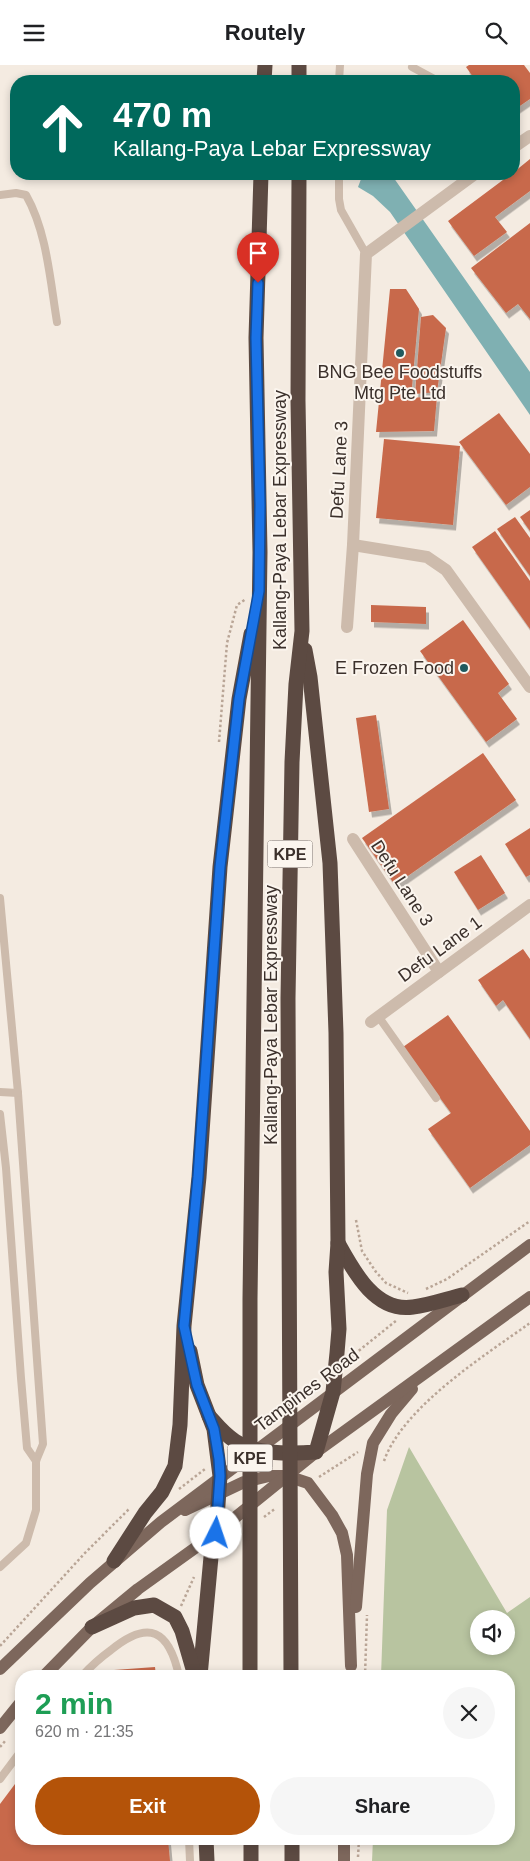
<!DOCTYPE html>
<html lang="en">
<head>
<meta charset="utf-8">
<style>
  :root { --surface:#fff; --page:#f6f6f6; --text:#202124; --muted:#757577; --accent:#b45309 }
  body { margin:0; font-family:Helvetica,sans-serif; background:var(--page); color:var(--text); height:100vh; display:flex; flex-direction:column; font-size:19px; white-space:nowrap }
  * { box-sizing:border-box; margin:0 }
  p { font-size:16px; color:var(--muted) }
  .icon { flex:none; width:28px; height:28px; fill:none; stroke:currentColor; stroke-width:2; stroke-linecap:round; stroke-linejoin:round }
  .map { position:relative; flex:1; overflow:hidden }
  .side { position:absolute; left:15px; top:1605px; width:500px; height:175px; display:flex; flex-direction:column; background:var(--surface); border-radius:20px; box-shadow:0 2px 8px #0003 }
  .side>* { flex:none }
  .guide { position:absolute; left:10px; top:10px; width:510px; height:105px; border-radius:20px; box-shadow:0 2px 8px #0003; background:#00695c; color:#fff; overflow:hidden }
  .fabs { position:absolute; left:470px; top:1545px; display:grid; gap:10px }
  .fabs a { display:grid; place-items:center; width:45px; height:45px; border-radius:50%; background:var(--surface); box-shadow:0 2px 8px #0003; font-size:25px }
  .pin { position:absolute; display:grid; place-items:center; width:42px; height:42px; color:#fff; margin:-51px -21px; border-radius:50% 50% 50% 0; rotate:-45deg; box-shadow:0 0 5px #0007 }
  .pin .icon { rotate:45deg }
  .me { position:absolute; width:55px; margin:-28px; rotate:4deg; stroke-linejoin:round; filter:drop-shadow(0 0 4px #0008) }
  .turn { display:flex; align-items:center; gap:18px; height:105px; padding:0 20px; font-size:22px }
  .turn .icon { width:65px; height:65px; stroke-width:2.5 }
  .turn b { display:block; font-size:35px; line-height:42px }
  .round { display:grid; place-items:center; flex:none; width:52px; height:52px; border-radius:26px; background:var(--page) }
  .head { display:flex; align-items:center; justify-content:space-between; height:85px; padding:0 20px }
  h1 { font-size:30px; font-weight:700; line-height:38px; color:#1e9e55 }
  .primary-button { display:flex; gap:10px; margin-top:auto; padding:10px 20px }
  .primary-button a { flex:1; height:58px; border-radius:30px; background:var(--accent); color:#fff; font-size:20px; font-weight:700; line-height:58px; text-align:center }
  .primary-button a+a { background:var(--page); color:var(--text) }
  header { display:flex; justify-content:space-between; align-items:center; height:65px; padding:0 20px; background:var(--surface); font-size:22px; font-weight:700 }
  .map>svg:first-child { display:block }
  .green { fill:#b8c4a0; fill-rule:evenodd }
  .water { fill:#7fb0b2 }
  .building { fill:#c8694b; filter:url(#shadow) }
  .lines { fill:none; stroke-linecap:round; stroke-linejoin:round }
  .path { stroke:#b9a596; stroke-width:2.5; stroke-dasharray:2.5 2.5; stroke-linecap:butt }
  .lane { stroke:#cdbbac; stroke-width:8 }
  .street { stroke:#cdbbac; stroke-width:12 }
  .primary { stroke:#7d675c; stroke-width:12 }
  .highway { stroke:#5c4a42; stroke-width:15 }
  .route-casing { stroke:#114b97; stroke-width:12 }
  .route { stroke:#1a73e8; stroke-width:9 }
  .poi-dot { fill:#1f5a5e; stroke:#fbf5ee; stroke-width:2 }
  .labels { text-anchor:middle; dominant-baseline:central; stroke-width:4; stroke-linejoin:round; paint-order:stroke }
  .shield { fill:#fbf5ee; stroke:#756b66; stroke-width:1 }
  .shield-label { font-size:16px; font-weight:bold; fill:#3b302b }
  .poi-label { font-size:18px; fill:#3b302b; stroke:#fbf5ee }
  .street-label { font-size:18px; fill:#3b302b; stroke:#fbf5ee }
</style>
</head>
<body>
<header><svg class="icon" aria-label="menu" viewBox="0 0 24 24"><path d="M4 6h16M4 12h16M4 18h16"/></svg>Routely<svg class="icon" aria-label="search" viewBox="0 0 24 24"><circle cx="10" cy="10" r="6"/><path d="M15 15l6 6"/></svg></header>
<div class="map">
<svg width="530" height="1796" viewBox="0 0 530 1796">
  <defs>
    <filter id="shadow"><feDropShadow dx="3" dy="5.5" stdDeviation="0" flood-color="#0004"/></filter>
  </defs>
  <rect width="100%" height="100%" fill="#f4ebe1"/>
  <!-- green -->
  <path class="green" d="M409 1382 507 1548 530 1532V1796H372L373 1774H509V1611H381L387 1445ZM479 1554H506V1581H479Z"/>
  <!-- water -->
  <polygon class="water" points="363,109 391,109 530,307 530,350 390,147 373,131 358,122"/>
  <!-- building -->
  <g class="building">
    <polygon points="469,0 524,0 530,8 530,34 514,45 514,16 476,16 466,2"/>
    <polygon points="530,94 530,126 495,152 507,167 474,191 448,156 511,109 514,109 514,107"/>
    <polygon points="530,158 530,254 518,239 506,248 471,203"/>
    <polygon points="390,224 406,224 419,244 411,333 437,331 434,366 376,367"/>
    <polygon points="433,250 446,263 437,327 415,329 421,252"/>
    <polygon points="499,348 530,389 530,422 506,440 459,377"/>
    <polygon points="384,374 460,381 453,460 376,453"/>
    <polygon points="530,445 530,466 520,452"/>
    <polygon points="515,452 530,473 530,511 497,464"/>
    <polygon points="495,466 530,516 530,564 472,482"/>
    <polygon points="371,540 426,542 426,559 371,557"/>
    <polygon points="463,555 509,619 498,628 517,654 486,677 420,586"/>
    <polygon points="376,650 389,744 369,747 356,653"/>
    <polygon points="483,688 516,735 395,820 362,773"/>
    <polygon points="530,763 530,810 526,812 505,779"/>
    <polygon points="481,790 505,828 478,845 454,807"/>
    <polygon points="523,884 530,894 530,974 503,935 496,941 478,915"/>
    <polygon points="448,950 530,1066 530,1080 470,1123 428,1064 451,1048 403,982"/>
    <polygon points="155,1602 156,1611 108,1611 114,1605"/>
    <polygon points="21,1711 21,1774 168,1774 170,1796 0,1796 0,1739"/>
  </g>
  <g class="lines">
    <!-- path -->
    <g class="path">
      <polyline points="219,677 227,578 237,540 246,534"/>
      <polyline points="356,1155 362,1186 376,1207 386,1218 408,1228"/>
      <polyline points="426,1224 447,1214 530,1156"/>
      <polyline points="351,1292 397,1255"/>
      <path d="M384 1396C403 1342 484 1291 530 1258"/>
      <polyline points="319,1412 358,1387"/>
      <polyline points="179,1424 205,1404"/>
      <polyline points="264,1452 276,1443"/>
      <polyline points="181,1541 194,1512"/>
      <polyline points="0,1581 84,1489 129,1444"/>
      <polyline points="365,1611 367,1550"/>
      <polyline points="0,1682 6,1675"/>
      <polyline points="358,1792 359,1774"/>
    </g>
    <!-- lane -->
    <g class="lane">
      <polyline points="412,2 438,16"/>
      <polyline points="339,16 340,0"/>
      <polyline points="339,109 339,134 341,145 366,189"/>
      <path d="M0 130 16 128 26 130C47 167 50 215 57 257"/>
      <polyline points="0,833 18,1028 43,1379 36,1396 36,1445 26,1478 0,1502"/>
      <polyline points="378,951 436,1033"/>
      <polyline points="0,1027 18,1028"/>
      <polyline points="0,1049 6,1103 21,1313 27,1383 36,1396"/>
      <path d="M82 1611C91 1601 100 1593 111 1585 149 1554 169 1565 179 1611"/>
      <polyline points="0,1714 21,1686"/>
      <polyline points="189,1774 190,1796"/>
    </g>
    <!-- street -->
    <g class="street">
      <polyline points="514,82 530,71"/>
      <polyline points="353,480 427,492 446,505 530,622"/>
      <polyline points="347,562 353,480 366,189 475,109"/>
      <polyline points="353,774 439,907"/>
      <polyline points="371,957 530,840"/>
    </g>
    <!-- primary -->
    <g class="primary">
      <polyline points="185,1445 244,1417 269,1411 287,1411 308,1418 332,1450 342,1468 347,1490 351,1601"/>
      <polyline points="356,1542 367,1409 373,1378 391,1349 412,1324"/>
      <polyline points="0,1604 90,1518 161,1457 530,1180"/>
      <polyline points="44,1611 92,1562 138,1524 216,1468 316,1387 530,1232"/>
      <polyline points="0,1663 21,1637"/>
      <polyline points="344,1796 344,1774"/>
    </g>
    <!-- highway -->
    <g class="highway">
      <polyline points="299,0 299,16"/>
      <polyline points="264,16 265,0"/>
      <path d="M338 1178C353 1205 375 1248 413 1242 429 1240 446 1234 462 1230"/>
      <polyline points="190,1286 197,1320 214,1364 220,1411 216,1468 211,1492 200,1611"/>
      <path d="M209 1351C217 1360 224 1369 235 1376 257 1390 291 1389 316 1387L333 1327 337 1288 339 1264 336 1207 338 1178 336 968 330 798 310 612 305 585"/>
      <polyline points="114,1496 145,1448 162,1427 175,1401 180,1360 184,1261 199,1112 220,802 239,634 251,569"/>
      <polyline points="92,1562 134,1543 154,1540 175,1552 182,1566 195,1611"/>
      <polyline points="250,1611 250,1234 260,487 256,273 261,109"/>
      <polyline points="291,1611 288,933 292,697 296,619 302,566 298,336 299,109"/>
      <polyline points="206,1774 207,1796"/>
      <polyline points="251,1774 251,1796"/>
      <polyline points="292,1774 292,1796"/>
    </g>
  </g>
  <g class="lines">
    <!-- route casing -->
    <g class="route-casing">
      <polyline id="route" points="216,1468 220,1411 219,1394 214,1364 197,1320 184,1261 198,1112 220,802 239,634 259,526 260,440 256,273 258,218"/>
    </g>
    <!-- route -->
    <use href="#route" class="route"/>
  </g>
  <!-- markers -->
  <g class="poi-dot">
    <circle cx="400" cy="288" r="5"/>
    <circle cx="464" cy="603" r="5"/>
  </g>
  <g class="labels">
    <!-- shield labels -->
    <g class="shield">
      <rect x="267.5" y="775.5" width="45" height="27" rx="4"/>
      <rect x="227.5" y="1379.5" width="45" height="27" rx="4"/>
    </g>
    <g class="shield-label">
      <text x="290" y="789">KPE</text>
      <text x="250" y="1393">KPE</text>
    </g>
    <!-- poi labels -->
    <g class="poi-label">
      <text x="400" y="307">BNG Bee Foodstuffs<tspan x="400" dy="21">Mtg Pte Ltd</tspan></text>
      <text x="454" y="603" text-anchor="end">E Frozen Food</text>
    </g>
    <!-- street labels -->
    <g class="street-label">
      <text transform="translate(339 405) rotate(-87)">Defu Lane 3</text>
      <text transform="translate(280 455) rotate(-90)">Kallang-Paya Lebar Expressway</text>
      <text transform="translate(402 818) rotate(57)">Defu Lane 3</text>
      <text transform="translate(440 884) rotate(-36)">Defu Lane 1</text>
      <text transform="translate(271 950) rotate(-90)">Kallang-Paya Lebar Expressway</text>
      <text transform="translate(307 1325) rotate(-37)">Tampines Road</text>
    </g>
  </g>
</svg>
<div class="fabs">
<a><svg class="icon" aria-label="sound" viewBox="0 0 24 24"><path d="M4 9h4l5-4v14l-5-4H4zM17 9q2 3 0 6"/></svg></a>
</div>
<div class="pin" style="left:258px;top:218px;background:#d93025"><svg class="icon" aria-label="arrive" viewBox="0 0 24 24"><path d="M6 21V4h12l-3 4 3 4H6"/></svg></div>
<svg class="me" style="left:216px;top:1468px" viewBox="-20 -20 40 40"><circle r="19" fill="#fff"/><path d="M0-13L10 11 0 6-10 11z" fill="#1a73e8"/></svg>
<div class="guide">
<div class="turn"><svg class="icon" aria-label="ahead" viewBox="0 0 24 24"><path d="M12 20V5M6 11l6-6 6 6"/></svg><div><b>470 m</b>Kallang-Paya Lebar Expressway</div></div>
</div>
<section class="side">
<div class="head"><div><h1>2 min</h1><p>620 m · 21:35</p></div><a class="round"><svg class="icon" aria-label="close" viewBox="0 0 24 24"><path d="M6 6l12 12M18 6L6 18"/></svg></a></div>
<div class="primary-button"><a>Exit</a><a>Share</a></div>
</section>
</div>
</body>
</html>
